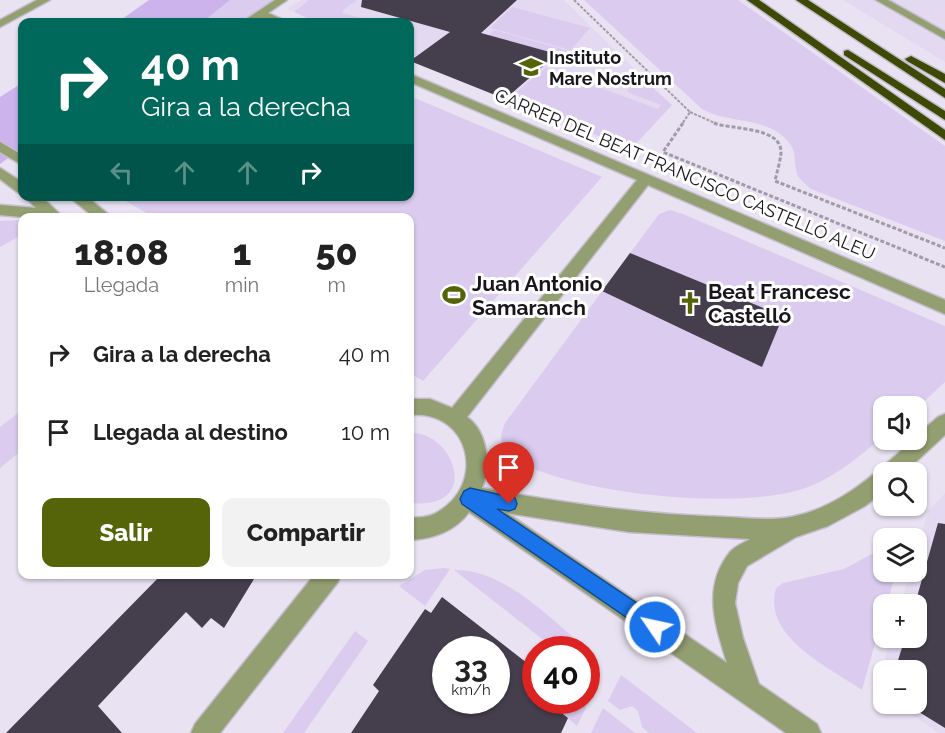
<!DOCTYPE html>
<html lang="es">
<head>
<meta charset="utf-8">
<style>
  :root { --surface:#fff; --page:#f2f2f2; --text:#222; --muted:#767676; --accent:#556408 }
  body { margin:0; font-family:Raleway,sans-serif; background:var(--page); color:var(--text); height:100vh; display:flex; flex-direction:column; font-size:22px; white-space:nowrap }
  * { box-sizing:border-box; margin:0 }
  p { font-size:20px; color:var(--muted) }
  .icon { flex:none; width:33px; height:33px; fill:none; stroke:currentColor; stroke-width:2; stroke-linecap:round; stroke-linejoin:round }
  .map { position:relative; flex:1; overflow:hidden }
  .drawer { position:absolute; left:18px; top:213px; width:396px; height:366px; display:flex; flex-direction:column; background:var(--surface); border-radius:12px; box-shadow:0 2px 4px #0004 }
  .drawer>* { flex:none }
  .banner { position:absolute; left:18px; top:18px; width:396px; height:183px; border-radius:12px; box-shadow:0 2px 4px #0004; background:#00695c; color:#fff; overflow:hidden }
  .controls { position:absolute; left:873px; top:396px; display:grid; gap:12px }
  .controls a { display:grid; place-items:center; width:54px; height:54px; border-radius:12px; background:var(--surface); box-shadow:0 2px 4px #0004; font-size:30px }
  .speed { position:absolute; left:432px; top:636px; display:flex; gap:12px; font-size:30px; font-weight:700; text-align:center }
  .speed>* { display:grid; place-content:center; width:78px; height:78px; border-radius:50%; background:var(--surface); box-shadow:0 2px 4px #0004; line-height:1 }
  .speed small { font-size:15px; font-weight:400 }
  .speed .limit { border:9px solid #d22; background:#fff; color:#111 }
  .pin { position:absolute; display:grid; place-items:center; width:51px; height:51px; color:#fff; margin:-62px -26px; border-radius:50% 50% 50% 0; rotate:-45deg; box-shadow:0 0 6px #0007 }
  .pin .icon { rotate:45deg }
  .me { position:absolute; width:66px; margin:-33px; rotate:304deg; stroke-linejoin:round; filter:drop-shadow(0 0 4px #0008) }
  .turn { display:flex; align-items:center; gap:21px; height:126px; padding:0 24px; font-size:27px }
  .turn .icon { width:78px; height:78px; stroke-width:2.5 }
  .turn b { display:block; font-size:42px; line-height:51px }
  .lanes { display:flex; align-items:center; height:57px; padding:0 24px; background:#0003; justify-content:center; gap:30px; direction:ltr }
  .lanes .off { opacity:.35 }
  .eta { display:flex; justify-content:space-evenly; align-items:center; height:102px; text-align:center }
  .eta b { font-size:36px; font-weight:800; line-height:42px }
  .cta { display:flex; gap:12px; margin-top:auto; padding:12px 24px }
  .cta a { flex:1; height:69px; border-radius:12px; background:var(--accent); color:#fff; font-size:24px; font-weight:800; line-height:69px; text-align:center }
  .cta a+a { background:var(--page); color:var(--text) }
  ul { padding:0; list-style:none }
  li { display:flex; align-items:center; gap:18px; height:78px; padding:0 24px }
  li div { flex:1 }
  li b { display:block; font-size:22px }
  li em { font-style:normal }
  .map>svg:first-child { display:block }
  .built { fill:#e3d9f1 }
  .green { fill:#dbccef }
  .water { fill:#ccb3ec }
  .building { fill:#453f4d; fill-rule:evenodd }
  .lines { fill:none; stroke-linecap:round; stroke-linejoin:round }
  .minor-casing { stroke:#c4bdcb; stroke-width:3 }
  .highway-casing { stroke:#c4bdcb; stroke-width:3 }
  .path-far1 { stroke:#a19ba8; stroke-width:2; stroke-dasharray:3 1.5; stroke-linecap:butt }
  .path { stroke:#a19ba8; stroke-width:3; stroke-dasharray:4 2; stroke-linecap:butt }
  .minor { fill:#939e71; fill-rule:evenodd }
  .highway { fill:#3e4906; fill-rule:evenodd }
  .route { fill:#1a73e8; stroke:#114b97; stroke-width:1.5 }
  .labels { text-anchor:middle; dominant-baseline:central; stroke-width:6; stroke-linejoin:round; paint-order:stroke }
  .far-poi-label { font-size:18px; font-weight:bold; fill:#19161c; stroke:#fff; text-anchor:start }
  .far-street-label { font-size:18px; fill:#19161c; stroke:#fff }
  .poi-label { font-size:21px; font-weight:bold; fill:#19161c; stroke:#fff; text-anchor:start }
</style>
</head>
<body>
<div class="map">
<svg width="945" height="733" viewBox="0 0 945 733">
  <rect width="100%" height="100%" fill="#e9e2f2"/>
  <!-- built -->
  <g class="built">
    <polygon points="301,0 564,0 666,100 627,145 410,59 410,22 319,22 287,9"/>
    <polygon points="843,0 945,0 945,62"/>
    <polygon points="945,493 945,733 940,733 895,704 916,704 916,670 884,670 883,696 876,691 891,638 916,638 916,604 901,604 910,572 916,572 917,550 928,511"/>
  </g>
  <!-- green -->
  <g class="green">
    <polygon points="230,0 275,0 238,22 203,22"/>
    <polygon points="309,0 357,0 343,10 343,13 375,22 316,22 294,12"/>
    <path d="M584 0H738L945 146V241L811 189C807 185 801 181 798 176 792 161 799 151 785 138 761 116 728 124 702 109Z"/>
    <polygon points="512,7 590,28 571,50 490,28"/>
    <polygon points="494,30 573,52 568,57 488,36"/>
    <polygon points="546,68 658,109 661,105 627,92 637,77 640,76 672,105 631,149 527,108 529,106 509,98"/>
    <polygon points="410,96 602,177 423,381 410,373 410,218 153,217 119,197 410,196"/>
    <path d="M670 210 683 214 945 326V382L917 408 916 406H884L883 437C858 457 831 481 799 490 733 509 595 495 532 468 521 464 511 456 502 448L501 435 505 423 659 214Z"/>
    <polygon points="22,220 22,235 0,247 0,221"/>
    <polygon points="22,410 22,450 0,468 0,427"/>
    <path d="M410 433C453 430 484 510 410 503Z"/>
    <path d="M883 548 884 572H896L887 604H884L883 615 862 690C829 667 762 637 776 588L783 583 844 569Z"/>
    <polygon points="444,568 450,569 425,606 399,586 425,570"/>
    <path d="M454 570C506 569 552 621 591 652L587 661 586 650 555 649Z"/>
    <polygon points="355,631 368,641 304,733 283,733"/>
    <polygon points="621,675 697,733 649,733 642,727 638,711 632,706 620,710 608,701"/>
    <polygon points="587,685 594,691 577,726 554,706 557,701 586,700"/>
    <polygon points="603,708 635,733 591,733"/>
  </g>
  <!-- water -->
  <g class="water">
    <polygon points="149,0 230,0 203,22 118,22"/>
    <polygon points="22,83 22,148 0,164 0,97"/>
  </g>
  <!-- building -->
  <g class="building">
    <polygon points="362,0 517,0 481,33 557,54 505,99 410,61 450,32 361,7"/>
    <polygon points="630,253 783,316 762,367 602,291"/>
    <polygon points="938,523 945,524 945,728 906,704 916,704 916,670 895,670 905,638 916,638 916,604 915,604"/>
    <polygon points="162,574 257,574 224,628 211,618 202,628 186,612 98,706 122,733 6,733"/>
    <path d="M442 597 536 670V700H564L559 711 568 718 561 733H351L379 691 373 685 425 609 431 613ZM446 650H496V700H446Z"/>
  </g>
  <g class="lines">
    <!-- minor casing -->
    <g class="minor-casing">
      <g id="minor">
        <polygon points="37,0 50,0 0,27 0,20"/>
        <polygon points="275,0 287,0 268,13 284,20 285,22 272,22 261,18 253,22 242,22"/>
        <polygon points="876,0 888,0 945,32 945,39"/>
        <path d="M410 74 945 300V314L648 185 467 417C488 432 491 466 482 488 563 503 645 515 727 517 748 518 771 521 791 517 840 508 878 471 913 440H916V436L938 417 945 414V435L905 472H884V491L865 506 828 526 796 537 747 566 738 583 735 603 743 638 759 684 817 724 821 733H786L469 512C456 531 432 539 410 540V518C419 517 428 518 436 513 488 485 470 409 410 415V399H430L452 408 637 180 410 82ZM507 513 629 532 750 539C744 543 735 546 730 552 702 587 715 625 727 663Z"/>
        <polygon points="0,142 22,155 22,165 0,152"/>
        <polygon points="0,168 22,182 22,194 17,192 0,179"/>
        <polygon points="24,196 41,196 62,216 33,218 0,215 0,205 36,208"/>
        <polygon points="68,196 86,196 113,218 95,218"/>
        <polygon points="315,574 341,574 338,582 220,733 191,733 195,724"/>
      </g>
    </g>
    <!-- highway casing -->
    <g class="highway-casing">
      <g id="highway">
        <polygon points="747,0 759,0 945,130 945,140"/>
        <polygon points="796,0 808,0 945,89 945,98"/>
        <polygon points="848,50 945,111 945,120 844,55 844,51"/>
        <polygon points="911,56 945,74 945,83 907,61 905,59"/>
      </g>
    </g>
    <!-- path-far1 -->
    <g class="path-far1">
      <polyline points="574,0 690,112 682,124"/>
      <polyline points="690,112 717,124"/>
    </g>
    <!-- path -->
    <g class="path">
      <polyline points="683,123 663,152 945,267"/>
      <path d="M714 123C731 130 782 126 781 153 780 162 777 172 775 181L945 248"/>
    </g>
    <!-- minor -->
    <use href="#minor" class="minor"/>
    <!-- highway -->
    <use href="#highway" class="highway"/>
  </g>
  <!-- route -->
  <polygon class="route" points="470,488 515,498 517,504 515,509 509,511 497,509 662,620 664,627 662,633 655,636 649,633 462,504 460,499 464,491"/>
  <!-- icons -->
  <defs>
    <g id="school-bare" transform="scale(1.8)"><path d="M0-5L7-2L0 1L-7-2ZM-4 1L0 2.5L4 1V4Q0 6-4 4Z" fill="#556408" stroke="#fff" stroke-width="2.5" paint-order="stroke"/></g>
    <g id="stadium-bare" transform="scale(1.8)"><path d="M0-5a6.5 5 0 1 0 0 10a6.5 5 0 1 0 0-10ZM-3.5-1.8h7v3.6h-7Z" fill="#556408" stroke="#fff" stroke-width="2.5" paint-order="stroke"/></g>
    <g id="church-bare" transform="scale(1.8)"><path d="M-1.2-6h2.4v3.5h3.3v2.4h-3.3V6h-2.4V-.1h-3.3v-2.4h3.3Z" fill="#556408" stroke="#fff" stroke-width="2.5" paint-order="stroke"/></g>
  </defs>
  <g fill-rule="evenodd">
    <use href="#school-bare" x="531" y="67"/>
    <use href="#stadium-bare" x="454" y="295"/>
    <use href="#church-bare" x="690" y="303"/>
  </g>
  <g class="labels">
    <!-- far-poi labels -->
    <g class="far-poi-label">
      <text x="549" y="57">Instituto<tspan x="549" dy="21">Mare Nostrum</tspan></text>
    </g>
    <!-- far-street labels -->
    <g class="far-street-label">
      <text transform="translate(685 174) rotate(23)">CARRER DEL BEAT FRANCISCO CASTELLÓ ALEU</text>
    </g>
    <!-- poi labels -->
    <g class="poi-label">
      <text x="472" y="283">Juan Antonio<tspan x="472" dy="24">Samaranch</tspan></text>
      <text x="708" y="291">Beat Francesc<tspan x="708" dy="24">Castelló</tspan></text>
    </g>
  </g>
</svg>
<div class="controls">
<a><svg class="icon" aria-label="sound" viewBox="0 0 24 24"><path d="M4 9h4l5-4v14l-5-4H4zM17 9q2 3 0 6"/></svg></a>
<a><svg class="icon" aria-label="search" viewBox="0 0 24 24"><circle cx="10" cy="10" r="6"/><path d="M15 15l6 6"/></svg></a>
<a><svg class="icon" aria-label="layers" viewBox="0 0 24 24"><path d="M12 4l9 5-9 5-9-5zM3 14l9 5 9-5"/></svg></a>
<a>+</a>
<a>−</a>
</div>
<div class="speed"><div>33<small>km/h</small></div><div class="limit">40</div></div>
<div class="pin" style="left:509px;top:504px;background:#d93025"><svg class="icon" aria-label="arrive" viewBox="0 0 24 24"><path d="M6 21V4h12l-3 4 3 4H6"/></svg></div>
<svg class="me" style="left:655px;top:627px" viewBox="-20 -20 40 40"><circle r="17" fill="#1a73e8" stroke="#fff" stroke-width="3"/><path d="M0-11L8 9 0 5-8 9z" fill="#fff"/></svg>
<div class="banner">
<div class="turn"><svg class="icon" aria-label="right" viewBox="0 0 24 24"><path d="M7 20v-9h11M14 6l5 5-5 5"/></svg><div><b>40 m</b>Gira a la derecha</div></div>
<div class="lanes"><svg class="icon off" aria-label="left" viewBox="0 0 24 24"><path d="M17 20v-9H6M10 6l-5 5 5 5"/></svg><svg class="icon off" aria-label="ahead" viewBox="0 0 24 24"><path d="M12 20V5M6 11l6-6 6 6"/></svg><svg class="icon off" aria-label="ahead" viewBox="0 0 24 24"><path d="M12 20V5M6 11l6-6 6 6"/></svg><svg class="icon" aria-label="right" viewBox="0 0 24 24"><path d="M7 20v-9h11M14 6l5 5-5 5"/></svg></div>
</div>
<section class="drawer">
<div class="eta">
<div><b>18:08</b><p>Llegada</p></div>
<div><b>1</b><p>min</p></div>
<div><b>50</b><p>m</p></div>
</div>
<ul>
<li><svg class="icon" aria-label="right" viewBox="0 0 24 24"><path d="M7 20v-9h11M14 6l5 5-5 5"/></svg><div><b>Gira a la derecha</b></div><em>40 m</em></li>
<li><svg class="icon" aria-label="arrive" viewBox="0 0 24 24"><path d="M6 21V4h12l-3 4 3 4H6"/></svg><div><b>Llegada al destino</b></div><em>10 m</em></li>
</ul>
<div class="cta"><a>Salir</a><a>Compartir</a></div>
</section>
</div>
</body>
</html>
